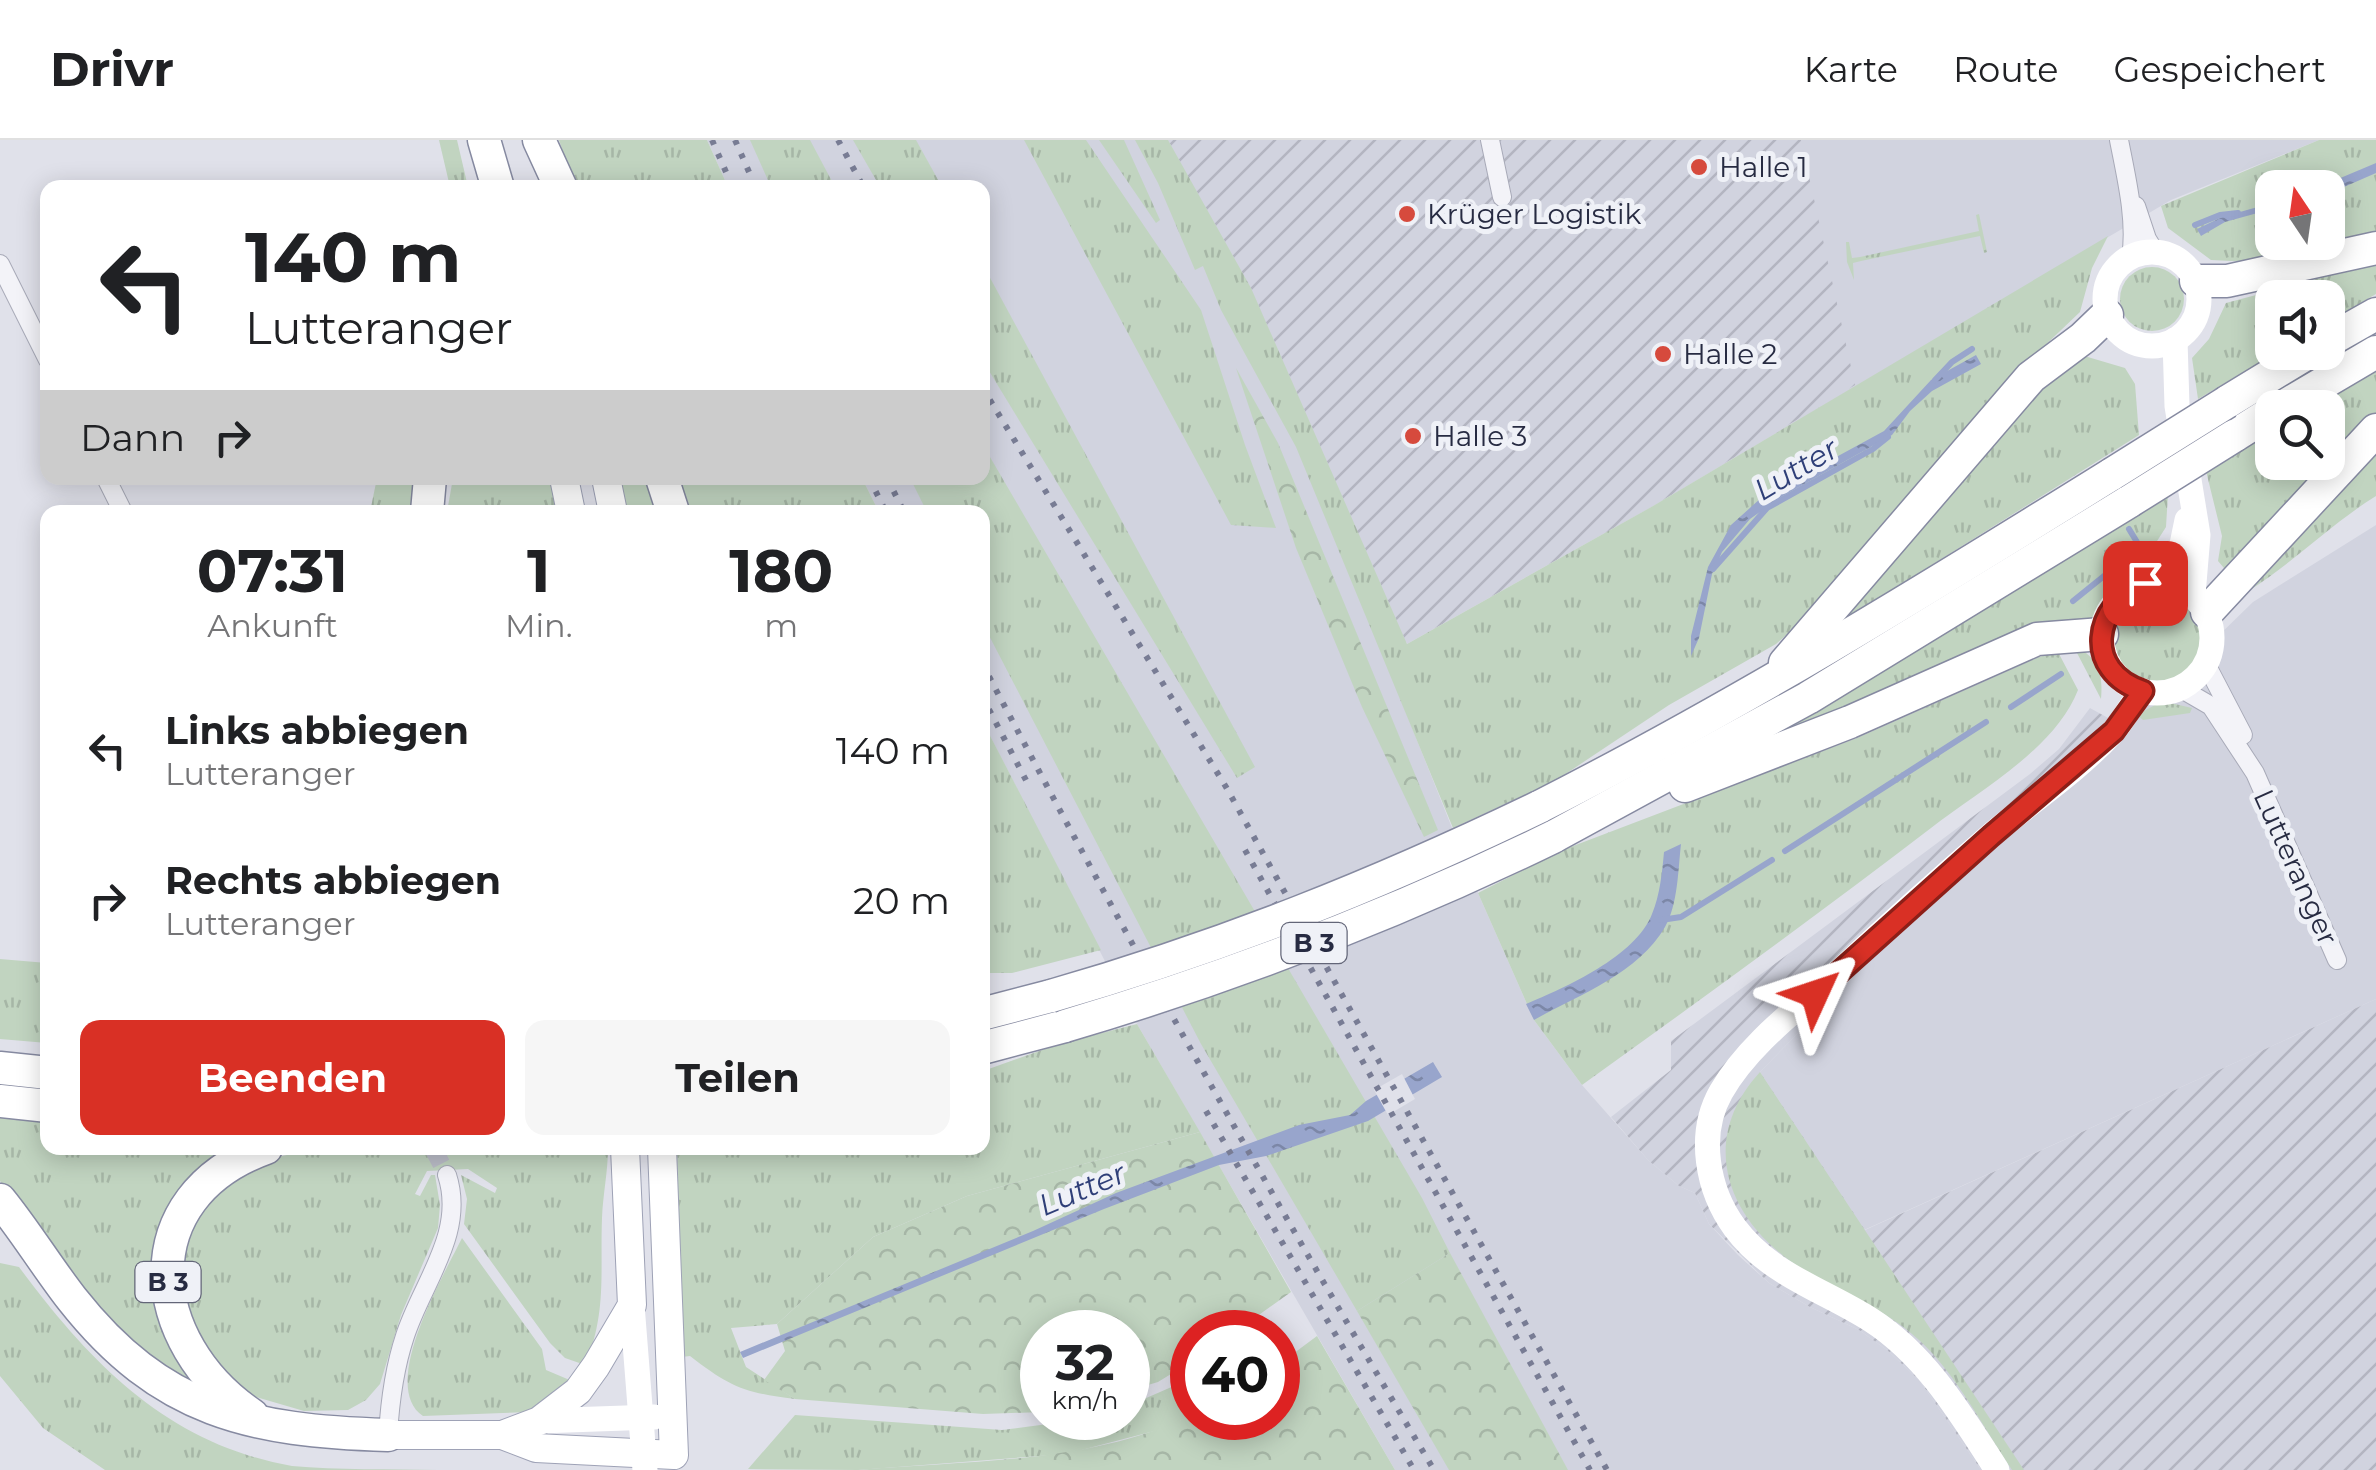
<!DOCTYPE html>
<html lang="de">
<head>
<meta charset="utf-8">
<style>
  :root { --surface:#fff; --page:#f6f6f6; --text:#202124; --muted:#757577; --line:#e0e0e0; --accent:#d93025 }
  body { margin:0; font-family:Montserrat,sans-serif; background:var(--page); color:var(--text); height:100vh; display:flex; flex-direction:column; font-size:38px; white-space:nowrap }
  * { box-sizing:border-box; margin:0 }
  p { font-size:32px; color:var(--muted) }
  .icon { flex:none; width:55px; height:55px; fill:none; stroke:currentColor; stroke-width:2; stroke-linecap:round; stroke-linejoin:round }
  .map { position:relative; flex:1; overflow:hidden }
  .details { position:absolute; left:40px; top:365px; width:950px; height:650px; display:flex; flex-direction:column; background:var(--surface); border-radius:20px; box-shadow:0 5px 25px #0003 }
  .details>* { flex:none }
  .top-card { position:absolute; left:40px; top:40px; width:950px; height:305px; border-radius:20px; box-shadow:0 5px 25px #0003; background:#fff; color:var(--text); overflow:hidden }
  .needle { width:65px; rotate:347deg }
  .tools { position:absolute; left:2255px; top:30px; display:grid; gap:20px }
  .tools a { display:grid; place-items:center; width:90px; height:90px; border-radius:20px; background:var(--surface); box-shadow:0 5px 25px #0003; font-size:50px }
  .speed { position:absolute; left:1020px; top:1170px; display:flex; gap:20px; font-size:50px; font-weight:700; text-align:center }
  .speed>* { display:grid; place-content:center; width:130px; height:130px; border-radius:50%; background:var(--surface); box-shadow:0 5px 25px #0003; line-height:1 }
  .speed small { font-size:25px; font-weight:400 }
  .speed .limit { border:15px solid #d22; background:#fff; color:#111 }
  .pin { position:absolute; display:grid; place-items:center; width:85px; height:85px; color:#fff; margin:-42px; border-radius:20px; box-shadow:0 5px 15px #0006 }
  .me { position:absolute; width:110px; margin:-55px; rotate:48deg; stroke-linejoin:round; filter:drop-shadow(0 0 8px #0008) }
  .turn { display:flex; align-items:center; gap:35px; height:210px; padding:0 40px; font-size:45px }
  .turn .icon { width:130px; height:130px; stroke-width:2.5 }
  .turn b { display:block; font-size:70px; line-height:85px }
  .then { display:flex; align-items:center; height:95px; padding:0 40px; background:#0003; gap:20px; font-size:38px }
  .eta { display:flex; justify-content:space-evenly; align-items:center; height:170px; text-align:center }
  .eta b { font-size:60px; font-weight:700; line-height:70px }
  .button { display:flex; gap:20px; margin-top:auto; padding:20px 40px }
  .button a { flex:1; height:115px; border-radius:20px; background:var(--accent); color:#fff; font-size:40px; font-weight:700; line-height:115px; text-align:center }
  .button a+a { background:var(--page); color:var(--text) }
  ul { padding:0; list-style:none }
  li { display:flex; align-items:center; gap:30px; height:150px; padding:0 40px }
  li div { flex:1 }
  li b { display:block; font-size:38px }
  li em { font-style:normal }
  header { display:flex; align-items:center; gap:60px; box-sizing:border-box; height:140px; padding:0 50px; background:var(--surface); border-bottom:2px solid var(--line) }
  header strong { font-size:48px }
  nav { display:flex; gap:55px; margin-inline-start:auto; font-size:35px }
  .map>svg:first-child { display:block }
  .built { fill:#d1d3df }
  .industrial { fill:url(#industrial-furrows) }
  .grass { fill:url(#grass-tufts); fill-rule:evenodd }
  .forest { fill:url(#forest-crowns) }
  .water { fill:url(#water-ripples) }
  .pier { fill:#e0e1ea }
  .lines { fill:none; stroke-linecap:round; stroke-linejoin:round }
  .stream { stroke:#98a5cc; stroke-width:6 }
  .street-tunnel { stroke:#bbbdc8; stroke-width:18; stroke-dasharray:18 9; stroke-linecap:butt }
  .street-casing { stroke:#a8aab8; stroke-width:20 }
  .primary-casing { stroke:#9ea2b6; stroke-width:30 }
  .highway-casing { stroke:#868aa1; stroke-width:35 }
  .street { stroke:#f3f3f8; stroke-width:18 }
  .secondary { stroke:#fff; stroke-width:25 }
  .primary { stroke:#fff; stroke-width:28 }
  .highway { stroke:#fff; stroke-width:32 }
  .rail { stroke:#787c94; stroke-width:6; stroke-dasharray:5 10; stroke-linecap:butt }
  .highway-bridge-casing { stroke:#868aa1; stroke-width:35; stroke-linecap:butt }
  .highway-bridge { stroke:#fff; stroke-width:32 }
  .route-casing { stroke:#8d1f18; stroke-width:25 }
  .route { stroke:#d93025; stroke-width:18 }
  .poi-dot { fill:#d64a3d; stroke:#eff1f7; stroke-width:4 }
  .labels { text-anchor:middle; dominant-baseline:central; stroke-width:10; stroke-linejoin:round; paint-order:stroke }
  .shield { fill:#eff1f7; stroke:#636678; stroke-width:2.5 }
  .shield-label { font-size:25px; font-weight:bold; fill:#272b42 }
  .poi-label { font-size:28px; fill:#272b42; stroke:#eff1f7; text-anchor:start }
  .street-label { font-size:28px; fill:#272b42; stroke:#eff1f7 }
  .water-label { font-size:30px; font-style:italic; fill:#2f3f78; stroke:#eff1f7 }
</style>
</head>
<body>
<header>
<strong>Drivr</strong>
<nav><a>Karte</a><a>Route</a><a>Gespeichert</a></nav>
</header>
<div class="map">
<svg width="2376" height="1330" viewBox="0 0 2376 1330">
  <defs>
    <pattern id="industrial-furrows" width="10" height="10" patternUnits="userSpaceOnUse" patternTransform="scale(2.5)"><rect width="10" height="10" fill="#d1d3df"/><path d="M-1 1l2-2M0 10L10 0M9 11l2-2" fill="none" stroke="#b3b5c1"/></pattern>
    <pattern id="grass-tufts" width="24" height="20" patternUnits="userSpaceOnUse" patternTransform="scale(2.5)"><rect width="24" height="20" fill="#c1d4c0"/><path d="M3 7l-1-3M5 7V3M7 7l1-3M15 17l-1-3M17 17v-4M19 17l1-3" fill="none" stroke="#a6b6a6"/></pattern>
    <pattern id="forest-crowns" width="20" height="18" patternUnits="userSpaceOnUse" patternTransform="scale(2.5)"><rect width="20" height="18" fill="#c1d4c0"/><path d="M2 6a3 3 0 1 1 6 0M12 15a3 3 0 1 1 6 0" fill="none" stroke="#a6b6a6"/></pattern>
    <pattern id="water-ripples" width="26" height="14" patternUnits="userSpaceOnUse" patternTransform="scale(2.5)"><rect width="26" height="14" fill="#98a5cc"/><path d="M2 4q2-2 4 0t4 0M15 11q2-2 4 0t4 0" fill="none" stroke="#7c87a7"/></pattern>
  </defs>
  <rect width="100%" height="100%" fill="#e0e1ea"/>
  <!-- built -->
  <g class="built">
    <polygon points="707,0 2319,0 2171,60 1653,366 1383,515 1478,753 1534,880 1582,945 1648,1020 1679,1046 1695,1053 1709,1084 1738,1115 1769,1143 1810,1167 1859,1190 1887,1210 1920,1241 1981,1330 1395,1330 1137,884 983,582 982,372 879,372 862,338 982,338 982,48 728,47"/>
    <polygon points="2376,385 2376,859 1864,1090 1760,932 1880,809 2137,575 2253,462"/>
  </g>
  <!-- industrial -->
  <g class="industrial">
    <polygon points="1168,0 1801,0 1855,245 1653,366 1407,504 1251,148"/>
    <polygon points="2090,568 2128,589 1880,809 1760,932 1865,1090 2376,859 2376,1330 1981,1330 1920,1241 1887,1210 1859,1190 1810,1167 1769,1143 1709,1084 1695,1053 1679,1046 1648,1020 1611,977 1671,930 1671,901 2030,634 2059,609"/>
  </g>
  <!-- grass -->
  <g class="grass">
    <polygon points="439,0 457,0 468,47 450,47"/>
    <polygon points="559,0 707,0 728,47 575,47"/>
    <polygon points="750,0 810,0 835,47 771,47"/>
    <polygon points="853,0 916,0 942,47 880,47"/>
    <polygon points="1024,0 1086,0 1201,170 1245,305 1276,388 1231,385"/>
    <polygon points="1099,0 1124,0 1160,80 1156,83"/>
    <polygon points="1135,0 1168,0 1251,148 1407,504 1653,366 2108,96 2092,128 2080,172 2017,232 1810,474 1776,504 1669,565 1555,641 1453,688 1296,307 1221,170 1203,126 1195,130 1158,43"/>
    <path d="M2319 0H2376V94L2251 122 2211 120 2168 88 2161 66ZM2272 48H2328V102H2272Z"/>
    <polygon points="1979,74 1987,112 1984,113 1980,96 1861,121 1853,123 1854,140 1847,122 1846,102 1849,102 1852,118 1860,117 1979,91 1976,75"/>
    <polygon points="982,123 1255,627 1237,638 983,221"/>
    <polygon points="2376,123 2376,154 2328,182 2328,158 2272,158 2272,212 2276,213 2198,259 2192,218 2209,199 2226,163"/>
    <circle cx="2152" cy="159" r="32"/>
    <polygon points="2081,215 2125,228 2135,244 2139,295 1841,482 2046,239"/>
    <polygon points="2376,230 2376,273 2229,434 2218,421 2222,396 2206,331 2272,290 2272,322 2328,322 2328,268 2311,267"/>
    <polygon points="983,305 1422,1058 1450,1113 1357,1171 1201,904 983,484 982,372 927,372 910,338 982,338"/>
    <path d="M2376 311V356C2331 384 2295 421 2250 450L2245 448Z"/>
    <polygon points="377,338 414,338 411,372 370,372"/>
    <polygon points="453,338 550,338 557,372 447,372"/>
    <polygon points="618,338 648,338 660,372 625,372"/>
    <polygon points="673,338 862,338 879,372 685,372"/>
    <path d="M2168 354 2166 387 2152 409 2166 416C2145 447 2111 432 2094 482L1764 601Z"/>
    <circle cx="2157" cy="497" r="44"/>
    <path d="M2077 507C2099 519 2103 535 2101 559L2077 513Z"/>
    <path d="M2058 512 2078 550C2055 609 1980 650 1931 688 1816 776 1699 861 1582 945L1534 880 1478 753 1560 711 1857 598 2039 517Z"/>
    <polygon points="2162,561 2192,568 2190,573 2143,580 2137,575"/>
    <polygon points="982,582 983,582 1101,810 1012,833 983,833"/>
    <polygon points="0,819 47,823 47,903 0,899"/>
    <path d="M1137 884 1200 992 967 1056 873 1097 777 1184 731 1188 746 1227 795 1259C745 1253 730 1247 690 1216L682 1217 677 1008H982L983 931 1059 904Z"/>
    <path d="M1760 932 2024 1330H2012C1983 1287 1957 1235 1919 1200 1880 1165 1843 1155 1802 1129 1728 1082 1696 1002 1760 932Z"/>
    <polygon points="0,975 47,980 48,1008 239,1008 162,1103 216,1261 126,1199 77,1145 0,1041"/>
    <path d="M476 1008H608C608 1031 603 1054 602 1078 600 1133 607 1173 585 1225L565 1218 550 1203 464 1084 467 1059 461 1035 495 1053 497 1048 468 1029 427 1031 415 1054 420 1056 431 1035H435L440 1065 438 1088 401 1175 380 1244 366 1260 348 1270 304 1271 256 1257 231 1241 191 1192 181 1119 197 1076 232 1037 273 1018 296 1013Z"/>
    <path d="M462 1098 542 1209 546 1230 572 1241 530 1272 423 1276C378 1246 444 1135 462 1098Z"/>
    <path d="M0 1123 19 1127C91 1224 168 1304 292 1326 337 1330 392 1329 438 1330H105L43 1288 0 1236Z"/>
    <polygon points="1192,1238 1192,1275 1166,1288 1066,1314 858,1330 748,1329 795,1275 1002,1290 1093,1278 1128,1278 1128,1266"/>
  </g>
  <!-- forest -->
  <g class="forest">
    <polygon points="1236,228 1278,303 1438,690 1424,697 1362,567 1296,408"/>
    <polygon points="1200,992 1291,1152 1235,1192 1192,1192 1192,1221 1158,1242 1128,1251 1128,1192 1042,1192 1042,1272 983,1274 795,1259 764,1240 785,1211 777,1184 873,1097 967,1056"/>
    <polygon points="1450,1113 1568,1330 1449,1330 1357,1171"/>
    <path d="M1317 1196 1395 1330H858C970 1320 1090 1324 1192 1275V1278H1278V1225Z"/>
  </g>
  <!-- water -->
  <g class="water">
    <polygon points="2376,23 2376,33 2328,54 2328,48 2319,47"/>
    <polygon points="2272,63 2272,69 2225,82 2201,96 2197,89 2222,77"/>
    <polygon points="1976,215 1981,224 1932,251 1910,271 1892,295 1781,357 1750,379 1722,412 1712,434 1699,498 1691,516 1691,496 1708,427 1731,385 1761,358 1884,291 1931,240"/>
    <path d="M1681 704C1678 730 1678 764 1665 787 1638 834 1578 855 1534 880L1526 864C1565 848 1636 816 1652 774 1660 755 1662 733 1664 712Z"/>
    <polygon points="1433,922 1442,937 1368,981 1266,1016 1219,1025 1104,1069 743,1218 740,1212 1033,1091 1116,1053 1299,985 1350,975 1366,961"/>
  </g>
  <!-- pier -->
  <polygon class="pier" points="1402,934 1415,959 1388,975 1374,950"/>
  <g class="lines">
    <!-- stream -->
    <g class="stream">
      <polyline points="2195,85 2220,75 2238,73"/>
      <polyline points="1935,240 1952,222 1972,209"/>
      <polyline points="1713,429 1767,368 1873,309 1888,297"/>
      <polyline points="2073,461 2140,407 2129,389"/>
      <polyline points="2011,567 2061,534"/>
      <polyline points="1785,711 1986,582"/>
      <polyline points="1661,780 1681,777 1772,720"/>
    </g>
    <!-- street-tunnel -->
    <polyline class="street-tunnel" points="433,1008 447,1035"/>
    <!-- street casing -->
    <g class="street-casing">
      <g id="street">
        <polyline points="1490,0 1502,57"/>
        <path d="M2119 0C2126 36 2137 81 2131 117"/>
        <polyline points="2136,66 2147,99 2155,112"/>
        <polyline points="0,124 48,220"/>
        <polyline points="106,338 123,372"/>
        <polyline points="2206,524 2243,595"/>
        <polyline points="2180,548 2211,566 2255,633 2337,820"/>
        <path d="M388 1295C390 1260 394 1229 405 1196 422 1143 466 1093 447 1035"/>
      </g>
    </g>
    <!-- primary casing -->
    <g class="primary-casing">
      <g id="primary">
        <polyline points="564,338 571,372"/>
        <polyline points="606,338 613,372"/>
        <polyline points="388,1295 502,1295 536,1308 674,1315 662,1008"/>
        <polyline points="502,1295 539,1281 578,1251 596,1226 632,1165 625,1008"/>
      </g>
    </g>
    <!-- highway casing -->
    <g class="highway-casing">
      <g id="highway">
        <polyline points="484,0 498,48"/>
        <polyline points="539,0 561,48"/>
        <polyline points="2196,141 2227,141 2376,108"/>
        <polyline points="2328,201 2376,174"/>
        <polyline points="2227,262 2309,212"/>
        <polyline points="2281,268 2376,212"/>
        <polyline points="2234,296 2272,272"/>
        <polyline points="662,338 673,372"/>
        <polyline points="427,372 430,338"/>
        <polyline points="2207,472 2376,290"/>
        <polyline points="1785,523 2031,237 2083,198 2107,175"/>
        <polyline points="1685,646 1850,582 2037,499 2102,494"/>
        <path d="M1539 667C1736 567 1924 451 2112 334"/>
        <polyline points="1553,697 1808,558 2130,361"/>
        <polyline points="982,874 1051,856"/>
        <polyline points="982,908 1065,886"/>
        <polyline points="0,928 48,933"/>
        <polyline points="0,961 48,966"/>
        <path d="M0 1060C26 1092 47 1127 72 1159 161 1272 251 1291 388 1295"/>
        <path d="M252 1275C144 1202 130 1057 266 1008"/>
      </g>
    </g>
    <!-- street -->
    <use href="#street" class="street"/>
    <!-- secondary -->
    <g class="secondary">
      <circle cx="2152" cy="159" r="47"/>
      <polyline points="2175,200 2177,266 2198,395 2193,455"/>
      <polyline points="2163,442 2180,414 2187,380"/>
      <circle cx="2157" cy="498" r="55"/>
      <polyline points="632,1165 645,1330"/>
      <polyline points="539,1281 654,1277"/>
      <path d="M1997 1330C1962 1276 1927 1216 1871 1180 1824 1150 1770 1135 1735 1088 1707 1050 1697 994 1721 952 1749 903 1802 865 1843 828 1891 783 1940 739 1990 696 2030 662 2076 632 2112 593 2124 581 2130 564 2143 551"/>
    </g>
    <!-- primary -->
    <use href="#primary" class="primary"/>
    <!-- highway -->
    <use href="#highway" class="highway"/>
    <!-- rail -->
    <g class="rail">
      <polyline points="712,0 733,48"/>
      <polyline points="735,0 756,48"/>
      <polyline points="838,0 864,48"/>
      <polyline points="982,247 1226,647 1607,1330"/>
      <polyline points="869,338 886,372"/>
      <polyline points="887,338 904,372"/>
      <path d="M982 523C1125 797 1276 1065 1434 1330"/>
      <polyline points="982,556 1029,646"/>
      <polyline points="1245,710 1590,1330"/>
      <polyline points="1206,971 1414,1330"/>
    </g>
    <!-- highway-bridge casing -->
    <g class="highway-bridge-casing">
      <g id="highway-bridge">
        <polyline points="2112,334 2227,262"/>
        <polyline points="2130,361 2234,296"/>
        <path d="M1051 856C1225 806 1377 745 1539 667"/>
        <path d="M1065 886C1234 836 1395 774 1553 697"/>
      </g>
    </g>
    <!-- highway-bridge -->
    <use href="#highway-bridge" class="highway-bridge"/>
  </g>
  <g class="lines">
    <!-- route casing -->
    <g class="route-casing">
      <path id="route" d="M1815 854 1991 696 2114 591 2143 551C2083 531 2092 465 2145 443"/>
    </g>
    <!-- route -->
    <use href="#route" class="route"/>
  </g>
  <!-- markers -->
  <g class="poi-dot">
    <circle cx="1699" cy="27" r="10"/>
    <circle cx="1407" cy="74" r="10"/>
    <circle cx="1663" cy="214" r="10"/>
    <circle cx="1413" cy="296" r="10"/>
  </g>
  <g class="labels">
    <!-- shield labels -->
    <g class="shield">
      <rect x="1281.5" y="783" width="65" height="40" rx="8"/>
      <rect x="135.5" y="1122" width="65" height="40" rx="8"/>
    </g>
    <g class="shield-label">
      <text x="1314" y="803">B 3</text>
      <text x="168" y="1142">B 3</text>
    </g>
    <!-- poi labels -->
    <g class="poi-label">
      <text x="1719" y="27">Halle 1</text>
      <text x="1427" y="74">Krüger Logistik</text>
      <text x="1683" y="214">Halle 2</text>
      <text x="1433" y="296">Halle 3</text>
    </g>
    <!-- street labels -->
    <g class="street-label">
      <text transform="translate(2296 727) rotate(66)">Lutteranger</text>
    </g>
    <!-- water labels -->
    <g class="water-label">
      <text transform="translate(1796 329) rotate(-31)">Lutter</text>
      <text transform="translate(1082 1049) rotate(-23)">Lutter</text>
    </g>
  </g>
</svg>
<div class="tools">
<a><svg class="needle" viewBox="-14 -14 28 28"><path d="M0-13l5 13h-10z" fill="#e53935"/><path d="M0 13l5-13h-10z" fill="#757577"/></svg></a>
<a><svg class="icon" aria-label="sound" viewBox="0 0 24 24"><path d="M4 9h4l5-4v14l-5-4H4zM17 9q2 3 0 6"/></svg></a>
<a><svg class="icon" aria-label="search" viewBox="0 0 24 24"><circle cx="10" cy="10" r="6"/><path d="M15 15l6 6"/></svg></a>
</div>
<div class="speed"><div>32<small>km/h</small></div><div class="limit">40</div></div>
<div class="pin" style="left:2145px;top:443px;background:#d93025"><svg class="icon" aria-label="arrive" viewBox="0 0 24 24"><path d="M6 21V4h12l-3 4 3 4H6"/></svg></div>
<svg class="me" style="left:1815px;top:854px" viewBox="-20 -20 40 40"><path d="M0-17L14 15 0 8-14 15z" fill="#d93025" stroke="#fff" stroke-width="4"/></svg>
<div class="top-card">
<div class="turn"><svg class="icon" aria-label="left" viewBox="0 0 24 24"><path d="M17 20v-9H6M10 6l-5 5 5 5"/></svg><div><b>140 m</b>Lutteranger</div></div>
<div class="then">Dann<svg class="icon" aria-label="right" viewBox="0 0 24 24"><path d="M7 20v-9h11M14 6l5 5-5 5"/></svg></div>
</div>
<section class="details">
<div class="eta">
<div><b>07:31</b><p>Ankunft</p></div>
<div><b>1</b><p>Min.</p></div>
<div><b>180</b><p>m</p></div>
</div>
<ul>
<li><svg class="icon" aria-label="left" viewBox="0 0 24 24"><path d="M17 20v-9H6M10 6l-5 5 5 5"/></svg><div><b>Links abbiegen</b><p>Lutteranger</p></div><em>140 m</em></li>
<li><svg class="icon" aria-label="right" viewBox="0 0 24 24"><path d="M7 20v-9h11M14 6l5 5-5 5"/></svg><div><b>Rechts abbiegen</b><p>Lutteranger</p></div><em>20 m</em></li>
</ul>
<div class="button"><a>Beenden</a><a>Teilen</a></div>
</section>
</div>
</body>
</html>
